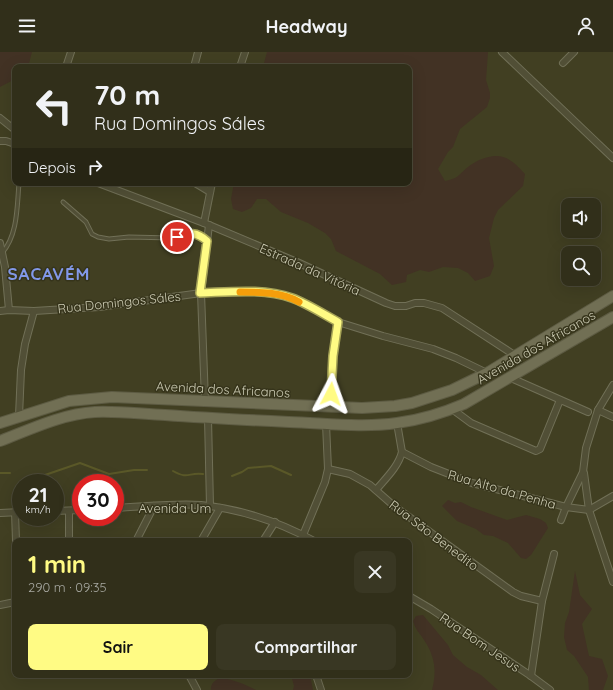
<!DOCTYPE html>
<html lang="pt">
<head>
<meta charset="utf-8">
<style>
  :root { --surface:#312f1a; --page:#393723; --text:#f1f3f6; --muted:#a8a9a2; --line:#4c4a39; --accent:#fffb84 }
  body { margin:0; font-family:Quicksand,sans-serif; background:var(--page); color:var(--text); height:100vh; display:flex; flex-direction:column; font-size:15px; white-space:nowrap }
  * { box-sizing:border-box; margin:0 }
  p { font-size:13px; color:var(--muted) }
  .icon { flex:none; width:22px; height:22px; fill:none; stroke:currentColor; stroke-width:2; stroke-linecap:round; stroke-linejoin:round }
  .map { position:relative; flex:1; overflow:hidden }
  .side { position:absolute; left:12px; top:486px; width:400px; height:140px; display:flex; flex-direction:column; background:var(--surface); border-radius:8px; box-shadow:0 4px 16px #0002,0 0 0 1px var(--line) }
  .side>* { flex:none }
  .guide { position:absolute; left:12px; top:12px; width:400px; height:122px; border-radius:8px; box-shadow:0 4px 16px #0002,0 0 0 1px var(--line); background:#312f1a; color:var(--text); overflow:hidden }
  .controls { position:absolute; left:561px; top:146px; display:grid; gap:8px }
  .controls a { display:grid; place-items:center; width:40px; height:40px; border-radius:8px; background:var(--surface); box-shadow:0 4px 16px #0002,0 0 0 1px var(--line); font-size:20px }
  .speed { position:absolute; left:12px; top:422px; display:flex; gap:8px; font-size:20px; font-weight:700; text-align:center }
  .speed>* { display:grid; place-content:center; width:52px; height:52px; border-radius:50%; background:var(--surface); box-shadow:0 4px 16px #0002,0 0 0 1px var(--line); line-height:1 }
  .speed small { font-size:10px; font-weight:400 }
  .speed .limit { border:6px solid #d22; background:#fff; color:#111 }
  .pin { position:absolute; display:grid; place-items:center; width:34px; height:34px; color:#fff; margin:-17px; border:2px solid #fff; border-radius:50%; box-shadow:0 1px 4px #0007 }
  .me { position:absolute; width:44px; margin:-22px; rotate:4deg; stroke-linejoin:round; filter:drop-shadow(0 0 3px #0008) }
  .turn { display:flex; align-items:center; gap:14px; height:84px; padding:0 16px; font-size:18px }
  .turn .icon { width:52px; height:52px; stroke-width:2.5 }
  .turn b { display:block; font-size:28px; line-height:34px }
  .then { display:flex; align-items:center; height:38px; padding:0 16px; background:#0003; gap:8px; font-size:15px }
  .round { display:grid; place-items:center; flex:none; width:42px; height:42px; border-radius:8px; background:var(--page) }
  .headline { display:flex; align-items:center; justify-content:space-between; height:68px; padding:0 16px }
  h1 { font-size:24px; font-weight:800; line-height:30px; color:var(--accent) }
  .action { display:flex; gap:8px; margin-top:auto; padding:8px 16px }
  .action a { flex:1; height:46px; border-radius:8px; background:var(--accent); color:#111; font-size:16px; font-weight:800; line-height:46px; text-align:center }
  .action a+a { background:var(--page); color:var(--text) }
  header { display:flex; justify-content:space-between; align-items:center; height:52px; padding:0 16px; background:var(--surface); font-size:18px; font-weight:800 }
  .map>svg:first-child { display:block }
  .green { fill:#423224 }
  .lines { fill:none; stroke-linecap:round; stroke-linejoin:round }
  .stream { stroke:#5a5828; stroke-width:2 }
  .service-casing { stroke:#717057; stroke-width:5 }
  .minor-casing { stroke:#717057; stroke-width:8 }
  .primary-casing { stroke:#5d5b43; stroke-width:12 }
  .service { stroke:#514f36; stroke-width:3 }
  .minor { stroke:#514f36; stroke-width:6 }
  .primary { stroke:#716f54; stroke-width:10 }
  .route-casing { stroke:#a6a356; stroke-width:10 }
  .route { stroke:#fffb84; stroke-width:7 }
  .slow { stroke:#f59e0b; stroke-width:7 }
  .labels { text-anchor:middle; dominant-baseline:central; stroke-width:3; stroke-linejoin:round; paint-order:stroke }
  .street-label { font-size:13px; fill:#cccbb3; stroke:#36341b }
  .district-label { font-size:17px; font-weight:bold; letter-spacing:1px; fill:#8298e8; stroke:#36341b }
</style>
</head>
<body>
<header><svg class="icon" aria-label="menu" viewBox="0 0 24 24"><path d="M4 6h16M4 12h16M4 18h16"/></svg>Headway<svg class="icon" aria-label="person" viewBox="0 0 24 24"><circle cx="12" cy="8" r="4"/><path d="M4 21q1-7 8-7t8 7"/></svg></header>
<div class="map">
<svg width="613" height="638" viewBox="0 0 613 638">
  <rect width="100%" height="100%" fill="#413f22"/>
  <!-- green -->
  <g class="green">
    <polygon points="0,0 32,0 28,15 15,15 15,27 0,35"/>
    <path d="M267 0H488L486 28 490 41V46L487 55 460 77 453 95 448 100 438 117 445 129C459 126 457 124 468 115 480 106 498 99 511 109 516 112 520 117 525 122L523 134 498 158 494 166 489 186 494 214 490 224 475 229 468 221 458 216 443 215 429 220 420 218 407 223 406 230 392 233 380 222 336 199 331 187 325 181 308 171 281 160 266 147H257L251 156 242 160 233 157 231 147 234 131H409V15H263Z"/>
    <polygon points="448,448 455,451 461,450 471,455 507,468 526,463 540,467 546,471 548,476 531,503 526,507 521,506 508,491 493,484 484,483 476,477 457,469 442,454"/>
    <polygon points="575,519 580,543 592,557 582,572 589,604 602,607 608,624 603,638 589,638 588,625 574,604 567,598 564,585 565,571 569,560"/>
    <path d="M423 563 448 593 453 603 467 615 481 623 498 638H432C437 620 435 604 424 588 419 580 416 579 413 569L416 564Z"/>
    <polygon points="291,623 310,623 313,638 293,638 294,634"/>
    <path d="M220 626C233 627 244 632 256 638H211C210 632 215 628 220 626Z"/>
  </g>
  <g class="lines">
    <!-- stream -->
    <g class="stream">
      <path d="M173 419C189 428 188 420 203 422"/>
      <polyline points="0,421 10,421"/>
      <polyline points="45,423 80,411 109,422 134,418 147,418"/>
      <polyline points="232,424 242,420 248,416 271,414 291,423"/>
    </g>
    <!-- service casing -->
    <g class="service-casing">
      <g id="service">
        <polyline points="63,150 86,170 92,182 98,185 109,187 129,185 172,186 191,181 197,182 207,189"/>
        <path d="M2 201C18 183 17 154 19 131"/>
      </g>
    </g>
    <!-- minor casing -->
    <g class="minor-casing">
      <g id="minor">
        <polyline points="502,0 613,106"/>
        <polyline points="563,11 574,0"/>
        <polyline points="66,15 71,0"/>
        <polyline points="194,15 198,0"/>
        <polyline points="240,15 245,0"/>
        <polyline points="0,66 15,78"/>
        <polyline points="0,89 6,89 15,92"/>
        <polyline points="98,131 209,173 297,210 386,251 395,254 406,254 415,251 424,251 442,256 516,304"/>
        <polyline points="195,131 210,140"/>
        <polyline points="204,171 212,131"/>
        <polyline points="0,191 5,215 9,258"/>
        <polyline points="0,259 9,258 34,259 99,255 201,241 252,240 278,242 293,246 338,270 383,284 433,297 456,306 487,321"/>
        <polyline points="511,326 588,360"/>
        <polyline points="205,349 201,241 209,173"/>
        <polyline points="330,355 333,304 338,270"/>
        <polyline points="452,357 471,371 536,399 540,397 560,348"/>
        <polyline points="598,358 613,365"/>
        <polyline points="19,364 21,318 25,292 34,259"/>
        <polyline points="208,366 210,454"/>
        <polyline points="402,400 431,415 472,431 566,455 589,458 613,444"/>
        <polyline points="328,417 350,422 370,433 394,454 513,540 521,544 542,549"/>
        <polyline points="584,421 589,458 613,530"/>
        <path d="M376 438C386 426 398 415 402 400L397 371"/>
        <path d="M115 456C143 455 173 451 201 453 241 457 279 470 314 489"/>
        <polyline points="55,459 81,458"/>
        <polyline points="15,460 16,489"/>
        <polyline points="0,461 21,460"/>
        <polyline points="561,468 566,455 583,420 586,396 598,358 613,333"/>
        <polyline points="303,483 325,430 328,417 326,372"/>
        <polyline points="69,489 69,459"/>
        <polyline points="136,489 154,454"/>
        <polyline points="201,489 220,456"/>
        <polyline points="263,489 275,470"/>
        <polyline points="409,544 431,557 531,624 550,638"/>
        <polyline points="0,553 15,550"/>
        <polyline points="189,623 197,638"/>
        <polyline points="316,623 321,638"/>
        <polyline points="531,624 542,549 554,502"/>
      </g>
    </g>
    <!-- primary casing -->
    <g class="primary-casing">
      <g id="primary">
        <polyline points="0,371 69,349 112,345 362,356 395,354 412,351 452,338 487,321 613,244"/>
        <path d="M0 389C31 377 62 362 95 360 118 359 142 362 165 363 206 366 247 368 289 370 324 371 362 376 397 371 420 368 443 361 464 352L613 265"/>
      </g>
    </g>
    <!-- service -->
    <use href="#service" class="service"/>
    <!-- minor -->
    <use href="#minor" class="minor"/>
    <!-- primary -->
    <use href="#primary" class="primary"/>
  </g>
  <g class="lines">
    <!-- route casing -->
    <g class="route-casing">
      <path id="route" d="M177 185C189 180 197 180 207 189L200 241C230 240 264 236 292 246 306 251 325 263 338 270L333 304 331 342"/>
    </g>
    <!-- route -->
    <use href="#route" class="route"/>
    <!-- slow -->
    <path class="slow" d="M240 240C260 240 282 240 299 250"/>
  </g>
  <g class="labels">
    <!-- street labels -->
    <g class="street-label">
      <text transform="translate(310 217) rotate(24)">Estrada da Vitória</text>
      <text transform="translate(119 250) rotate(-6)">Rua Domingos Sáles</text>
      <text transform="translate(536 295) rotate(-30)">Avenida dos Africanos</text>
      <text transform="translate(223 337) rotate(3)">Avenida dos Africanos</text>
      <text transform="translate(502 437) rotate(16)">Rua Alto da Penha</text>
      <text x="175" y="456">Avenida Um</text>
      <text transform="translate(434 483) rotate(37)">Rua São Benedito</text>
      <text transform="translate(480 590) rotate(34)">Rua Bom Jesus</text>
    </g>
    <!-- district labels -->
    <g class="district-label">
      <text x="49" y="221">SACAVÉM</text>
    </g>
  </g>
</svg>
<div class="controls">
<a><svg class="icon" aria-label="sound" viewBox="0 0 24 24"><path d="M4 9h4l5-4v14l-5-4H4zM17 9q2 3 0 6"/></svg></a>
<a><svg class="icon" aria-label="search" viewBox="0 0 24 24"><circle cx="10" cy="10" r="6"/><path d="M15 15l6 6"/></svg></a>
</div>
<div class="speed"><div>21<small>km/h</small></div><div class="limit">30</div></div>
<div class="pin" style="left:177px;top:185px;background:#d93025"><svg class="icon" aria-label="arrive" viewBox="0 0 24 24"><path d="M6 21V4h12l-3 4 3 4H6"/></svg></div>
<svg class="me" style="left:331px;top:342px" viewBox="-20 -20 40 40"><path d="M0-17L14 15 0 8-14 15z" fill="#fffb84" stroke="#fff" stroke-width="4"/></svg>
<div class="guide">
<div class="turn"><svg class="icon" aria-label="left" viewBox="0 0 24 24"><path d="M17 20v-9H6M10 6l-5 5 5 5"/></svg><div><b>70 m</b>Rua Domingos Sáles</div></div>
<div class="then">Depois<svg class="icon" aria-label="right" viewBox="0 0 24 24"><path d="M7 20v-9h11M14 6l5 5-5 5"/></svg></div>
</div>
<section class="side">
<div class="headline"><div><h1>1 min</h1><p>290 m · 09:35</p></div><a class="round"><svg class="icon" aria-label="close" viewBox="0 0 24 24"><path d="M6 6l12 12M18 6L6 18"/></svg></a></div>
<div class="action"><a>Sair</a><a>Compartilhar</a></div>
</section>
</div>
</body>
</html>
